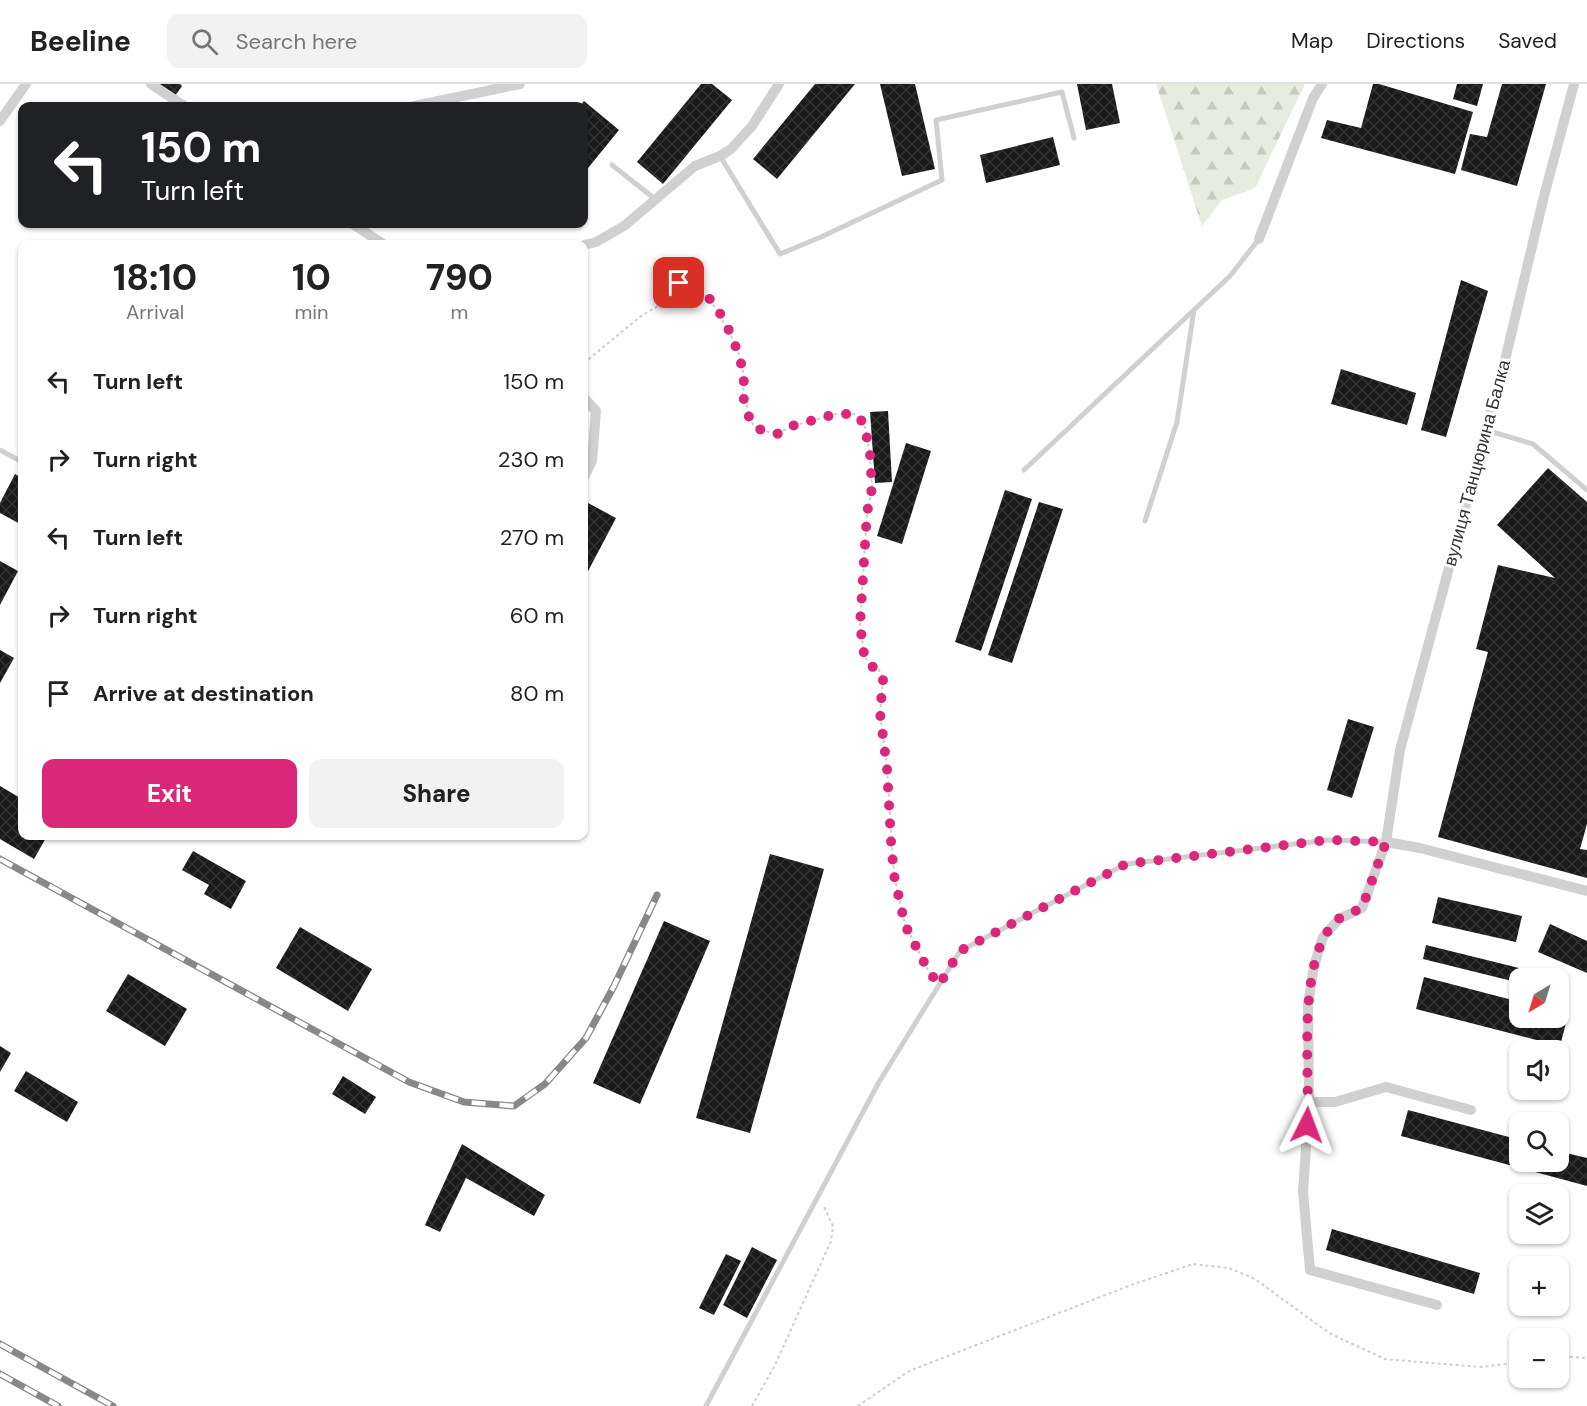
<!DOCTYPE html>
<html lang="en">
<head>
<meta charset="utf-8">
<style>
  :root { --surface:#fff; --page:#f2f2f2; --text:#222; --muted:#767676; --line:#e0e0e0; --accent:#db2777 }
  body { margin:0; font-family:"DM Sans",sans-serif; background:var(--page); color:var(--text); height:100vh; display:flex; flex-direction:column; font-size:22px; white-space:nowrap }
  * { box-sizing:border-box; margin:0 }
  p { font-size:20px; color:var(--muted) }
  .icon { flex:none; width:33px; height:33px; fill:none; stroke:currentColor; stroke-width:2; stroke-linecap:round; stroke-linejoin:round }
  .map { position:relative; flex:1; overflow:hidden }
  .side { position:absolute; left:18px; top:156px; width:570px; height:600px; display:flex; flex-direction:column; background:var(--surface); border-radius:12px; box-shadow:0 2px 4px #0004 }
  .side>* { flex:none }
  .hud { position:absolute; left:18px; top:18px; width:570px; height:126px; border-radius:12px; box-shadow:0 2px 4px #0004; background:#202124; color:#fff; overflow:hidden }
  .needle { width:39px; rotate:218deg }
  .buttons { position:absolute; left:1509px; top:884px; display:grid; gap:12px }
  .buttons a { display:grid; place-items:center; width:60px; height:60px; border-radius:12px; background:var(--surface); box-shadow:0 2px 4px #0004; font-size:30px }
  .pin { position:absolute; display:grid; place-items:center; width:51px; height:51px; color:#fff; margin:-26px; border-radius:12px; box-shadow:0 3px 9px #0006 }
  .me { position:absolute; width:66px; margin:-33px; rotate:3deg; stroke-linejoin:round; filter:drop-shadow(0 0 4px #0008) }
  .turn { display:flex; align-items:center; gap:21px; height:126px; padding:0 24px; font-size:27px }
  .turn .icon { width:78px; height:78px; stroke-width:2.5 }
  .turn b { display:block; font-size:42px; line-height:51px }
  .eta { display:flex; justify-content:space-evenly; align-items:center; height:102px; text-align:center }
  .eta b { font-size:36px; font-weight:800; line-height:42px }
  .primary-button { display:flex; gap:12px; margin-top:auto; padding:12px 24px }
  .primary-button a { flex:1; height:69px; border-radius:12px; background:var(--accent); color:#fff; font-size:24px; font-weight:800; line-height:69px; text-align:center }
  .primary-button a+a { background:var(--page); color:var(--text) }
  ul { padding:0; list-style:none }
  li { display:flex; align-items:center; gap:18px; height:78px; padding:0 24px }
  li div { flex:1 }
  li b { display:block; font-size:22px }
  li em { font-style:normal }
  header { display:flex; align-items:center; gap:36px; box-sizing:border-box; height:84px; padding:0 30px; background:var(--surface); border-bottom:2px solid var(--line) }
  header strong { font-size:28px }
  nav { display:flex; gap:33px; margin-inline-start:auto; font-size:21px }
  .search { width:420px; height:54px; background:var(--page); display:flex; align-items:center; gap:15px; box-sizing:border-box; padding:0 21px; border-radius:12px; color:var(--muted); font-size:22px }
  .map>svg:first-child { display:block }
  .forest { fill:url(#forest-firs) }
  .building { fill:url(#building-cross-hatch) }
  .lines { fill:none; stroke-linecap:round; stroke-linejoin:round }
  .path { stroke:#cdcdcd; stroke-width:2; stroke-dasharray:3 3; stroke-linecap:butt }
  .service { stroke:#d0d0d0; stroke-width:5 }
  .minor { stroke:#d0d0d0; stroke-width:10 }
  .rail-casing { stroke:#888; stroke-width:7 }
  .rail { stroke:#fff; stroke-width:4.5; stroke-dasharray:14; stroke-linecap:butt }
  .route { stroke:#db2777; stroke-width:10; stroke-dasharray:0 18 }
  .labels { text-anchor:middle; dominant-baseline:central; stroke-width:6; stroke-linejoin:round; paint-order:stroke }
  .street-label { font-size:18px; fill:#333; stroke:#fff }
</style>
</head>
<body>
<header>
<strong>Beeline</strong>
<div class="search"><svg class="icon" aria-label="search" viewBox="0 0 24 24"><circle cx="10" cy="10" r="6"/><path d="M15 15l6 6"/></svg>Search here</div>
<nav><a>Map</a><a>Directions</a><a>Saved</a></nav>
</header>
<div class="map">
<svg width="1587" height="1322" viewBox="0 0 1587 1322">
  <defs>
    <pattern id="forest-firs" width="22" height="20" patternUnits="userSpaceOnUse" patternTransform="scale(1.5)"><rect width="22" height="20" fill="#e6ecdf"/><path d="M5 1l3.5 6h-7zM16 11l3.5 6h-7z" fill="#c6cbc0"/></pattern>
    <pattern id="building-cross-hatch" width="8" height="8" patternUnits="userSpaceOnUse" patternTransform="scale(1.5)"><rect width="8" height="8" fill="#1a1a1a"/><path d="M0 0l8 8M0 8l8-8" fill="none" stroke="#333"/></pattern>
  </defs>
  <rect width="100%" height="100%" fill="#fff"/>
  <!-- forest -->
  <polygon class="forest" points="1156,0 1305,0 1255,104 1222,116 1202,142"/>
  <!-- building -->
  <g class="building">
    <polygon points="158,0 180,0 182,2 175,12"/>
    <polygon points="701,0 712,0 732,16 663,100 637,78"/>
    <polygon points="815,0 855,0 777,95 753,75"/>
    <polygon points="880,0 915,0 935,85 902,92"/>
    <polygon points="1077,0 1112,0 1120,39 1086,46"/>
    <polygon points="1373,0 1379,0 1473,28 1455,90 1321,54 1327,36 1361,44"/>
    <polygon points="1457,0 1483,0 1477,22 1453,15"/>
    <polygon points="1502,0 1546,0 1517,102 1461,86 1470,50 1487,53"/>
    <polygon points="584,17 619,46 584,89 584,22 580,22"/>
    <polygon points="1053,53 1060,81 986,99 980,71"/>
    <polygon points="1461,196 1488,207 1446,353 1421,346"/>
    <polygon points="1341,285 1416,309 1407,341 1331,320"/>
    <polygon points="888,327 892,398 875,399 870,328"/>
    <polygon points="906,359 931,367 902,460 877,452"/>
    <polygon points="1548,384 1587,418 1587,740 1580,765 1587,766 1587,794 1438,753 1488,568 1476,565 1498,481 1555,494 1497,441"/>
    <polygon points="15,390 22,394 22,441 0,429 0,419"/>
    <polygon points="1005,406 1032,415 981,567 955,558"/>
    <polygon points="1039,418 1063,425 1012,579 988,571"/>
    <polygon points="588,419 616,434 586,491 584,489 584,426"/>
    <polygon points="0,477 18,487 0,521"/>
    <polygon points="0,566 14,574 0,599"/>
    <polygon points="1348,635 1374,643 1352,714 1327,706"/>
    <polygon points="0,702 22,715 22,752 47,752 34,775 0,755"/>
    <polygon points="193,767 246,797 231,825 204,810 209,801 182,786"/>
    <polygon points="770,770 824,785 750,1049 696,1034"/>
    <polygon points="1438,813 1522,832 1516,858 1432,839"/>
    <polygon points="664,837 710,857 640,1020 593,999"/>
    <polygon points="1550,840 1587,857 1587,889 1538,868"/>
    <polygon points="300,843 372,885 348,927 276,884"/>
    <polygon points="1426,861 1519,884 1516,898 1423,875"/>
    <polygon points="128,890 187,925 165,962 106,927"/>
    <polygon points="1424,893 1520,918 1520,933 1558,933 1558,929 1568,931 1560,962 1416,925"/>
    <polygon points="0,962 11,969 0,988"/>
    <polygon points="26,987 78,1018 67,1038 14,1007"/>
    <polygon points="343,992 376,1013 365,1030 332,1010"/>
    <polygon points="1408,1026 1520,1056 1520,1077 1558,1077 1558,1067 1587,1074 1587,1102 1401,1052"/>
    <polygon points="462,1060 545,1111 534,1132 466,1094 440,1148 425,1141"/>
    <polygon points="1332,1145 1480,1189 1474,1210 1326,1166"/>
    <polygon points="752,1163 777,1176 747,1234 723,1221"/>
    <polygon points="726,1170 741,1177 714,1231 699,1224"/>
  </g>
  <g class="lines">
    <!-- path -->
    <g class="path">
      <polyline points="584,279 641,232 663,219 671,205 679,199 685,199 701,206 715,223 737,263 744,291 743,310 753,341 761,346 777,350 792,342 836,330 854,330 860,334 865,343 870,370 872,404 867,429 860,541 864,570 869,581 879,586 883,596 880,629 887,684 894,791 905,841 928,886 934,894"/>
      <polyline points="1558,1272 1587,1274"/>
      <polyline points="752,1322 775,1281 831,1157 833,1142 823,1121"/>
      <polyline points="858,1322 909,1287 1134,1200 1193,1180 1229,1184 1255,1195 1329,1249 1385,1275 1481,1283 1520,1278"/>
    </g>
    <!-- service -->
    <g class="service">
      <polyline points="720,72 780,170 821,153 942,96 936,36 1062,8 1074,54"/>
      <polyline points="612,81 655,115"/>
      <polyline points="1486,346 1533,360 1587,406"/>
      <polyline points="0,366 22,378"/>
      <polyline points="1024,386 1230,192 1259,155"/>
      <polyline points="1145,437 1177,338 1194,226"/>
      <polyline points="706,1322 879,998 960,867 1126,780 1328,756 1386,758"/>
    </g>
    <!-- minor -->
    <g class="minor">
      <polyline points="151,0 184,22"/>
      <polyline points="414,22 520,0"/>
      <polyline points="0,37 26,0"/>
      <polyline points="353,140 383,160"/>
      <polyline points="1259,155 1313,14 1322,0"/>
      <polyline points="584,161 596,158 624,142 695,82 720,72 731,65 752,42 779,0"/>
      <polyline points="584,314 596,327 592,377 584,393"/>
      <polyline points="1386,758 1420,764 1587,807"/>
      <polyline points="1309,1018 1335,1018 1386,1003 1471,1026"/>
      <polyline points="1437,1221 1310,1186 1303,1108 1309,1018 1308,920 1314,882 1323,853 1339,835 1362,824 1386,758 1400,666 1506,272 1544,112 1574,0"/>
    </g>
    <!-- rail casing -->
    <g class="rail-casing">
      <g id="rail">
        <polyline points="0,775 409,998 464,1018 514,1022 545,1000 586,954 614,902 657,811"/>
        <polyline points="0,1260 113,1322"/>
        <polyline points="0,1290 58,1322"/>
      </g>
    </g>
    <!-- rail -->
    <use href="#rail" class="rail"/>
  </g>
  <g class="lines">
    <!-- route -->
    <path class="route" d="M679 199C713 196 738 262 743 288 745 295 743 301 743 307 743 316 748 336 755 342 760 347 769 348 777 350L792 342 836 330H854L860 334 865 344 870 370 872 404 867 429 860 541 864 570 869 581 879 586 883 596 880 629 887 684 891 757 894 791 905 841 928 886 939 901 960 867 1126 780 1328 756 1386 758 1362 824C1354 828 1343 831 1337 836 1295 876 1311 986 1307 1041"/>
  </g>
  <g class="labels">
    <!-- street labels -->
    <g class="street-label">
      <text transform="translate(1477 379) rotate(-75)">вулиця Танцюрина Балка</text>
    </g>
  </g>
</svg>
<div class="buttons">
<a><svg class="needle" viewBox="-14 -14 28 28"><path d="M0-13l5 13h-10z" fill="#e53935"/><path d="M0 13l5-13h-10z" fill="#767676"/></svg></a>
<a><svg class="icon" aria-label="sound" viewBox="0 0 24 24"><path d="M4 9h4l5-4v14l-5-4H4zM17 9q2 3 0 6"/></svg></a>
<a><svg class="icon" aria-label="search" viewBox="0 0 24 24"><circle cx="10" cy="10" r="6"/><path d="M15 15l6 6"/></svg></a>
<a><svg class="icon" aria-label="layers" viewBox="0 0 24 24"><path d="M12 4l9 5-9 5-9-5zM3 14l9 5 9-5"/></svg></a>
<a>+</a>
<a>−</a>
</div>
<div class="pin" style="left:679px;top:199px;background:#d93025"><svg class="icon" aria-label="arrive" viewBox="0 0 24 24"><path d="M6 21V4h12l-3 4 3 4H6"/></svg></div>
<svg class="me" style="left:1307px;top:1041px" viewBox="-20 -20 40 40"><path d="M0-17L14 15 0 8-14 15z" fill="#db2777" stroke="#fff" stroke-width="4"/></svg>
<div class="hud">
<div class="turn"><svg class="icon" aria-label="left" viewBox="0 0 24 24"><path d="M17 20v-9H6M10 6l-5 5 5 5"/></svg><div><b>150 m</b>Turn left</div></div>
</div>
<section class="side">
<div class="eta">
<div><b>18:10</b><p>Arrival</p></div>
<div><b>10</b><p>min</p></div>
<div><b>790</b><p>m</p></div>
</div>
<ul>
<li><svg class="icon" aria-label="left" viewBox="0 0 24 24"><path d="M17 20v-9H6M10 6l-5 5 5 5"/></svg><div><b>Turn left</b></div><em>150 m</em></li>
<li><svg class="icon" aria-label="right" viewBox="0 0 24 24"><path d="M7 20v-9h11M14 6l5 5-5 5"/></svg><div><b>Turn right</b></div><em>230 m</em></li>
<li><svg class="icon" aria-label="left" viewBox="0 0 24 24"><path d="M17 20v-9H6M10 6l-5 5 5 5"/></svg><div><b>Turn left</b></div><em>270 m</em></li>
<li><svg class="icon" aria-label="right" viewBox="0 0 24 24"><path d="M7 20v-9h11M14 6l5 5-5 5"/></svg><div><b>Turn right</b></div><em>60 m</em></li>
<li><svg class="icon" aria-label="arrive" viewBox="0 0 24 24"><path d="M6 21V4h12l-3 4 3 4H6"/></svg><div><b>Arrive at destination</b></div><em>80 m</em></li>
</ul>
<div class="primary-button"><a>Exit</a><a>Share</a></div>
</section>
</div>
</body>
</html>
